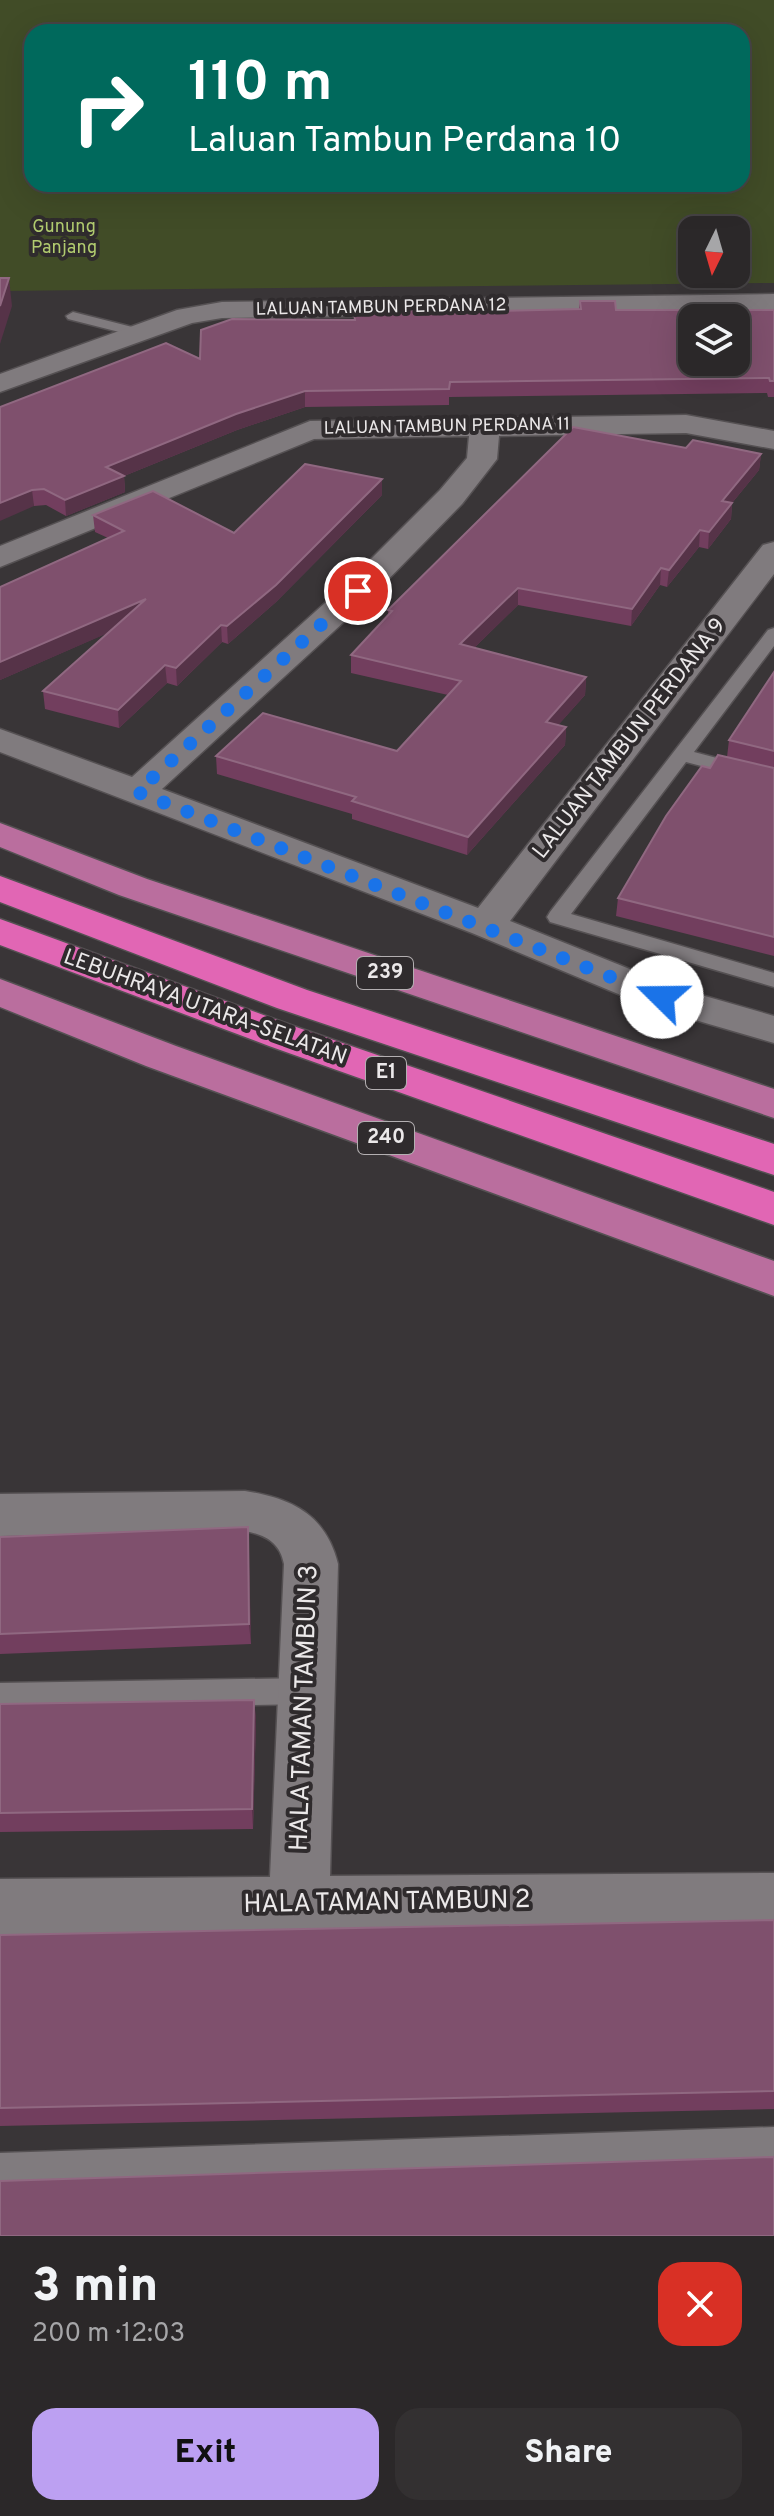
<!DOCTYPE html>
<html lang="en">
<head>
<meta charset="utf-8">
<style>
  :root { --surface:#2b2829; --page:#333031; --text:#f1f3f6; --muted:#a6a6a8; --line:#474446; --accent:#bca0f2 }
  body { margin:0; font-family:Overpass,sans-serif; background:var(--page); color:var(--text); height:100vh; display:flex; flex-direction:column; font-size:30px; white-space:nowrap }
  * { box-sizing:border-box; margin:0 }
  p { font-size:26px; color:var(--muted) }
  .icon { flex:none; width:44px; height:44px; fill:none; stroke:currentColor; stroke-width:2; stroke-linecap:round; stroke-linejoin:round }
  .map { position:relative; height:2236px; overflow:hidden }
  .sheet { display:flex; flex-direction:column; background:var(--surface); flex:1 }
  .sheet>* { flex:none }
  .top-card { position:absolute; left:24px; top:24px; width:726px; height:168px; border-radius:24px; box-shadow:0 8px 32px #0002,0 0 0 2px var(--line); background:#00695c; color:#fff; overflow:hidden }
  .needle { width:52px; rotate:185deg }
  .fabs { position:absolute; left:678px; top:216px; display:grid; gap:16px }
  .fabs a { display:grid; place-items:center; width:72px; height:72px; border-radius:16px; background:var(--surface); box-shadow:0 8px 32px #0002,0 0 0 2px var(--line); font-size:40px }
  .pin { position:absolute; display:grid; place-items:center; width:68px; height:68px; color:#fff; margin:-34px; border:4px solid #fff; border-radius:50%; box-shadow:0 2px 8px #0007 }
  .me { position:absolute; width:88px; margin:-44px; rotate:292deg; stroke-linejoin:round; filter:drop-shadow(0 0 6px #0008) }
  .turn { display:flex; align-items:center; gap:28px; height:168px; padding:0 32px; font-size:36px }
  .turn .icon { width:104px; height:104px; stroke-width:2.5 }
  .turn b { display:block; font-size:56px; line-height:68px }
  .round { display:grid; place-items:center; flex:none; width:84px; height:84px; border-radius:24px; background:var(--page) }
  .head { display:flex; align-items:center; justify-content:space-between; height:136px; padding:0 32px }
  h1 { font-size:48px; font-weight:800; line-height:60px }
  .action { display:flex; gap:16px; margin-top:auto; padding:16px 32px }
  .action a { flex:1; height:92px; border-radius:24px; background:var(--accent); color:#111; font-size:32px; font-weight:800; line-height:92px; text-align:center }
  .action a+a { background:var(--page); color:var(--text) }
  .map>svg:first-child { display:block }
  .green { fill:#414c27; fill-rule:evenodd }
  .lines { fill:none; stroke-linecap:round; stroke-linejoin:round }
  .lane-casing { stroke:#555153; stroke-width:3 }
  .street-casing { stroke:#555153; stroke-width:3 }
  .primary-casing { stroke:#555153; stroke-width:3 }
  .highway-casing { stroke:#555153; stroke-width:3 }
  .lane { fill:#807b7e; fill-rule:evenodd }
  .street { fill:#807b7e; fill-rule:evenodd }
  .primary { fill:#ba6e9e; fill-rule:evenodd }
  .highway { fill:#e166b4; fill-rule:evenodd }
  .wall { fill:#723e5e }
  .shaded-wall { fill:#563348 }
  .building { fill:#7f506d; stroke:#906881; stroke-width:2; fill-rule:evenodd }
  .route { stroke:#1a73e8; stroke-width:14; stroke-dasharray:0 25.2 }
  .labels { text-anchor:middle; dominant-baseline:central; stroke-width:8; stroke-linejoin:round; paint-order:stroke }
  .far-park-label { font-size:18px; fill:#b1cb6f; stroke:#2f2b2d }
  .far-street-label { font-size:18px; fill:#ebe8e9; stroke:#2f2b2d }
  .shield { fill:#2f2b2d; stroke:#b3afb1; stroke-width:2 }
  .shield-label { font-size:20px; font-weight:bold; fill:#ebe8e9 }
  .street-label { font-size:22px; fill:#ebe8e9; stroke:#2f2b2d }
  .near-street-label { font-size:26px; fill:#ebe8e9; stroke:#2f2b2d }
</style>
</head>
<body>
<div class="map">
<svg width="774" height="2236" viewBox="0 0 774 2236">
  <rect width="100%" height="100%" fill="#393537"/>
  <!-- green -->
  <path class="green" d="M0 0H774V283L0 291ZM32 32H742V184H32ZM692 230H736V274H692Z"/>
  <g class="lines">
    <!-- lane casing -->
    <g class="lane-casing">
      <g id="lane">
        <polygon points="73,312 144,330 146,333 139,337 68,319 66,316"/>
        <polygon points="774,628 774,646 694,752 774,773 774,785 686,762 571,914 774,973 774,987 550,922 547,917 550,912 768,630"/>
        <polygon points="308,1678 319,1682 323,1691 319,1700 308,1704 0,1709 0,1683"/>
        <polygon points="774,2127 774,2163 0,2189 0,2153"/>
      </g>
    </g>
    <!-- street casing -->
    <g class="street-casing">
      <g id="street">
        <polygon points="774,294 774,310 222,318 192,323 0,392 0,374 177,310 222,302"/>
        <polygon points="686,415 774,431 774,449 686,433 499,436 497,459 462,504 370,598 162,789 478,908 763,545 774,542 774,574 510,921 677,988 774,1016 774,1043 647,1006 472,933 0,752 0,729 132,777 346,584 440,490 467,458 469,436 314,439 0,567 0,546 310,421"/>
        <path d="M245 1491C292 1498 326 1515 338 1564L330 1876 774 1873V1927L0 1935V1879L270 1877 284 1564C280 1543 266 1535 245 1531L0 1536V1494Z"/>
      </g>
    </g>
    <!-- primary casing -->
    <g class="primary-casing">
      <g id="primary">
        <polygon points="0,823 147,879 774,1089 774,1118 119,895 0,847"/>
        <polygon points="0,979 176,1046 774,1261 774,1296 146,1066 0,1007"/>
      </g>
    </g>
    <!-- highway casing -->
    <g class="highway-casing">
      <g id="highway">
        <polygon points="0,876 307,990 774,1144 774,1175 277,1008 0,902"/>
        <polygon points="0,919 299,1028 774,1192 774,1225 269,1046 0,945"/>
      </g>
    </g>
    <!-- lane -->
    <use href="#lane" class="lane"/>
    <!-- street -->
    <use href="#street" class="street"/>
    <!-- primary -->
    <use href="#primary" class="primary"/>
    <!-- highway -->
    <use href="#highway" class="highway"/>
  </g>
  <!-- wall -->
  <g class="wall">
    <polygon points="580,301 616,310 774,310 774,397 768,397 767,393 449,397 449,405 305,407 237,430 124,476 125,492 66,516 46,505 34,506 0,407 354,320 354,311 427,310 427,303 461,312 579,309"/>
    <polygon points="686,448 761,454 759,470 732,503 731,519 708,549 699,547 667,587 660,585 631,626 518,605 474,648 586,677 585,695 558,725 566,727 565,745 467,855 352,819 352,814 217,774 216,756 397,751 448,695 351,673 351,655 388,615 388,610"/>
    <polygon points="382,495 276,602 228,644 222,642 177,686 167,683 119,728 45,709 43,691 107,633 0,680 0,587 108,538 95,532 93,515 234,533"/>
    <polygon points="774,672 774,956 616,916 618,898 710,768 727,757 729,740"/>
    <polygon points="248,1527 251,1644 0,1654 0,1537"/>
    <polygon points="254,1700 256,1720 253,1829 0,1832 0,1704"/>
    <polygon points="774,1920 774,2109 0,2126 0,1935"/>
  </g>
  <!-- shaded-wall -->
  <g class="shaded-wall">
    <polygon points="9,278 12,306 0,344 0,306"/>
    <polygon points="305,391 305,407 237,430 124,476 125,492 66,516 65,500 106,467 236,414"/>
    <polygon points="761,454 759,470 732,503 731,519 708,549 709,532 722,501"/>
    <polygon points="382,479 382,495 276,602 228,644 227,626"/>
    <polygon points="32,490 34,506 0,521 0,503"/>
    <polygon points="700,530 699,547 667,587 669,570"/>
    <polygon points="661,568 660,585 631,626 632,609"/>
    <polygon points="518,588 518,605 460,662 460,644"/>
    <polygon points="146,599 147,616 0,680 0,662"/>
    <polygon points="221,625 222,642 177,686 176,668"/>
    <polygon points="165,665 167,683 119,728 118,710"/>
    <polygon points="586,677 585,695 545,740 546,722"/>
    <polygon points="566,727 565,745 467,855 468,837"/>
    <polygon points="248,1527 249,1546 251,1644 249,1624"/>
    <polygon points="254,1700 256,1720 253,1829 252,1809"/>
  </g>
  <!-- building -->
  <g class="building">
    <polygon points="0,278 9,278 0,306"/>
    <path d="M580 301H615L616 310H774V381H770L769 378 450 382 449 389 305 391 236 414 106 467 124 476 65 500 44 489 32 490 0 503V407L166 343 200 359 201 330 232 319 355 320 354 311 429 310 427 303 459 302 461 312 581 309ZM692 318H736V362H692Z"/>
    <polygon points="573,427 686,448 693,440 761,454 722,501 732,503 709,532 700,530 669,570 661,568 632,609 518,588 460,644 586,677 546,722 566,727 468,837 352,801 356,797 216,756 263,713 397,751 461,681 351,655 392,611 388,610"/>
    <polygon points="305,464 382,479 276,585 227,626 221,625 176,668 165,665 118,710 43,691 146,599 0,662 0,587 124,531 93,515 153,491 234,533"/>
    <polygon points="774,672 774,751 729,740"/>
    <polygon points="718,755 774,768 774,937 618,898 666,816 702,766 710,768"/>
    <polygon points="248,1527 249,1624 0,1634 0,1537"/>
    <polygon points="254,1700 252,1809 0,1813 0,1704"/>
    <polygon points="774,1920 774,2091 0,2108 0,1935"/>
    <polygon points="774,2157 774,2236 0,2236 0,2181"/>
  </g>
  <g class="lines">
    <!-- route -->
    <polyline class="route" points="358,591 137,792 662,997"/>
  </g>
  <g class="labels">
    <!-- far-park labels -->
    <g class="far-park-label">
      <text x="64" y="227">Gunung<tspan x="64" dy="21">Panjang</tspan></text>
    </g>
    <!-- far-street labels -->
    <g class="far-street-label">
      <text transform="translate(381 308) rotate(-1)">LALUAN TAMBUN PERDANA 12</text>
      <text transform="translate(447 427) rotate(-1)">LALUAN TAMBUN PERDANA 11</text>
    </g>
    <!-- shield labels -->
    <g class="shield">
      <rect x="357" y="957" width="56" height="32" rx="6"/>
      <rect x="366" y="1057" width="40" height="32" rx="6"/>
      <rect x="358" y="1122" width="56" height="32" rx="6"/>
    </g>
    <g class="shield-label">
      <text x="385" y="973">239</text>
      <text x="386" y="1073">E1</text>
      <text x="386" y="1138">240</text>
    </g>
    <!-- street labels -->
    <g class="street-label">
      <text transform="translate(630 739) rotate(-52)">LALUAN TAMBUN PERDANA 9</text>
      <text transform="translate(205 1008) rotate(20)">LEBUHRAYA UTARA–SELATAN</text>
    </g>
    <!-- near-street labels -->
    <g class="near-street-label">
      <text transform="translate(305 1708) rotate(-88)">HALA TAMAN TAMBUN 3</text>
      <text transform="translate(387 1903) rotate(-1)">HALA TAMAN TAMBUN 2</text>
    </g>
  </g>
</svg>
<div class="fabs">
<a><svg class="needle" viewBox="-14 -14 28 28"><path d="M0-13l5 13h-10z" fill="#e53935"/><path d="M0 13l5-13h-10z" fill="#a6a6a8"/></svg></a>
<a><svg class="icon" aria-label="layers" viewBox="0 0 24 24"><path d="M12 4l9 5-9 5-9-5zM3 14l9 5 9-5"/></svg></a>
</div>
<div class="pin" style="left:358px;top:591px;background:#d93025"><svg class="icon" aria-label="arrive" viewBox="0 0 24 24"><path d="M6 21V4h12l-3 4 3 4H6"/></svg></div>
<svg class="me" style="left:662px;top:997px" viewBox="-20 -20 40 40"><circle r="19" fill="#fff"/><path d="M0-13L10 11 0 6-10 11z" fill="#1a73e8"/></svg>
<div class="top-card">
<div class="turn"><svg class="icon" aria-label="right" viewBox="0 0 24 24"><path d="M7 20v-9h11M14 6l5 5-5 5"/></svg><div><b>110 m</b>Laluan Tambun Perdana 10</div></div>
</div>
</div>
<section class="sheet">
<div class="head"><div><h1>3 min</h1><p>200 m · 12:03</p></div><a class="round" style="background:#d93025;color:#fff"><svg class="icon" aria-label="close" viewBox="0 0 24 24"><path d="M6 6l12 12M18 6L6 18"/></svg></a></div>
<div class="action"><a>Exit</a><a>Share</a></div>
</section>
</body>
</html>
